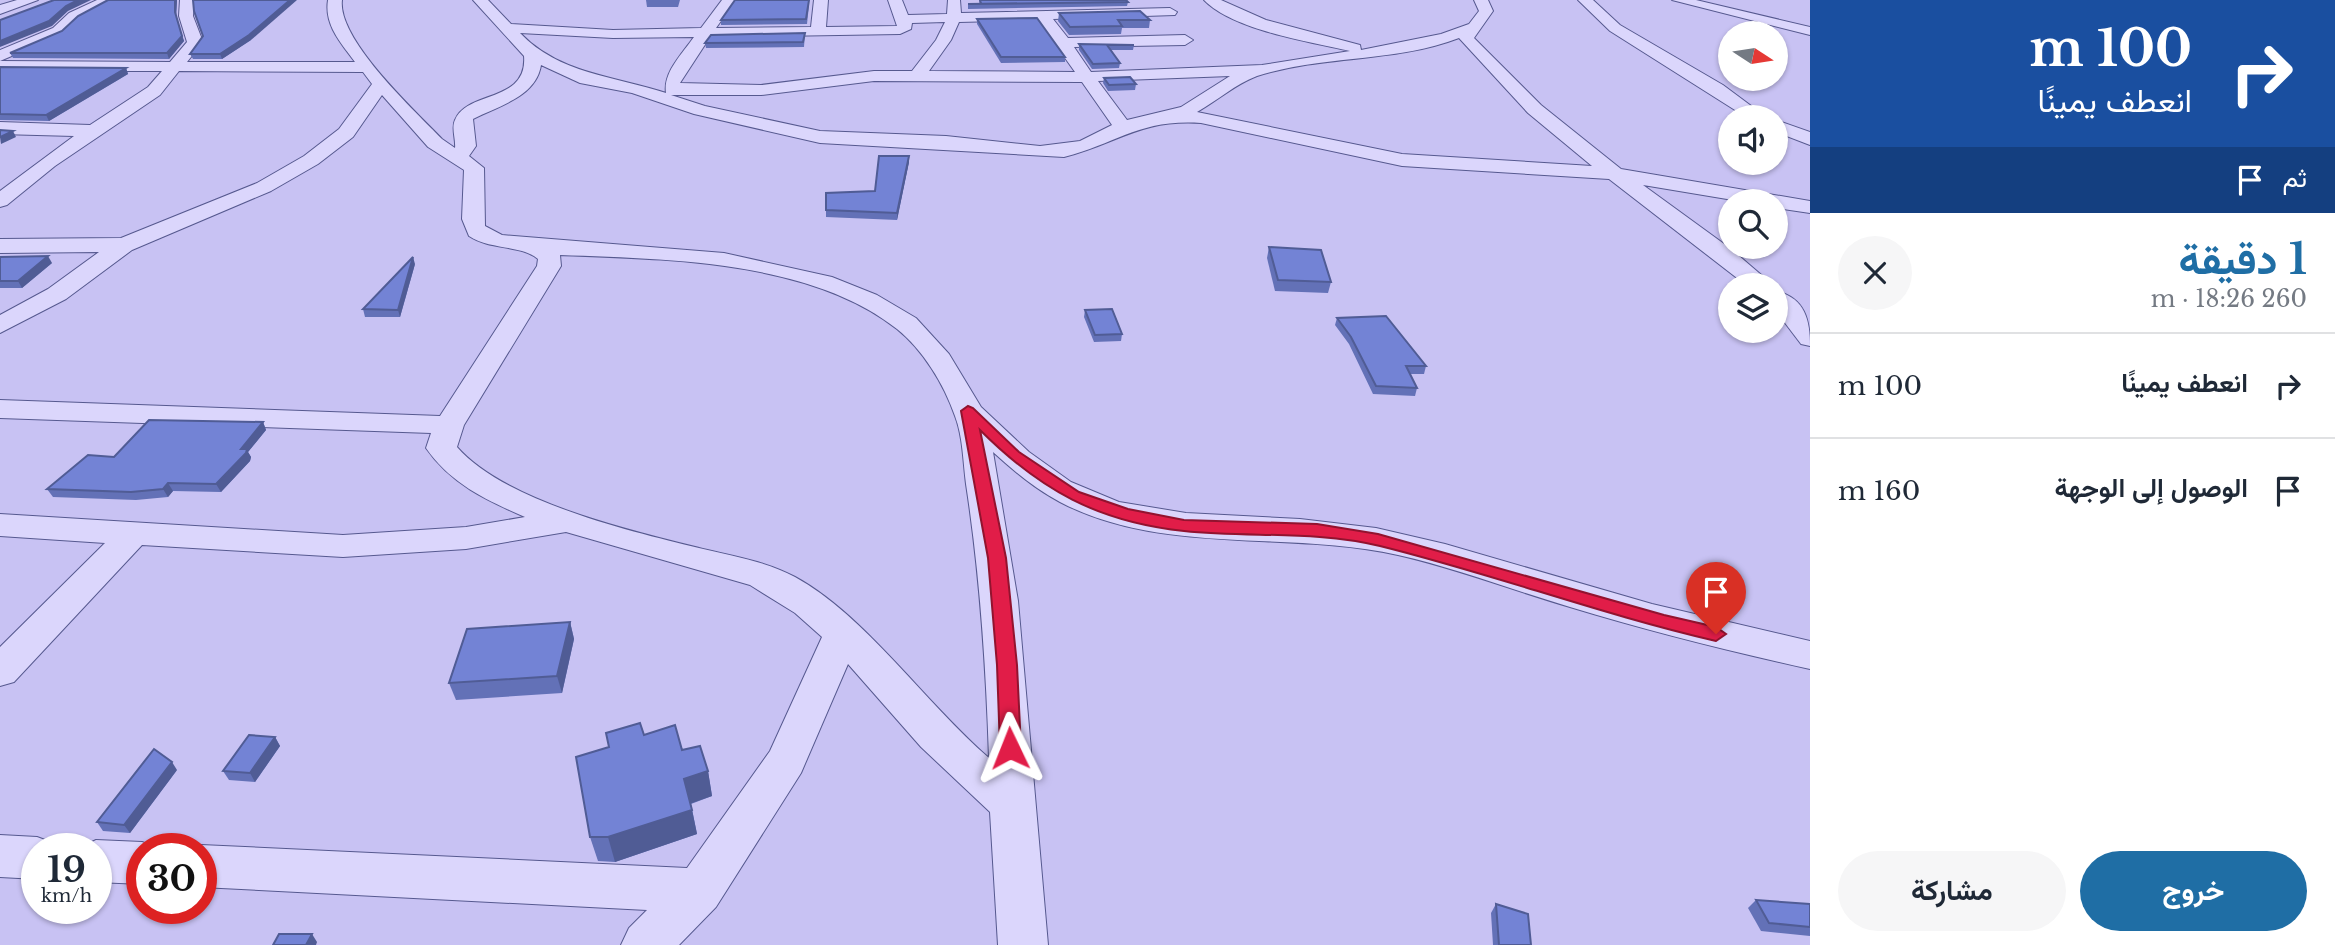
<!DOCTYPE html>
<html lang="ar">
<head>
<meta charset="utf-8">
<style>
  :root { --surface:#fff; --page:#f6f6f7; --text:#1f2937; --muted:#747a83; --line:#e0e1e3; --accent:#1f6ea5 }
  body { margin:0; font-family:"Libre Baskerville",Vazirmatn,serif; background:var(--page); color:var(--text); direction:rtl; height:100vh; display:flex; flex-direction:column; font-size:26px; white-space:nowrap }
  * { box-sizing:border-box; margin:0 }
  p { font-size:23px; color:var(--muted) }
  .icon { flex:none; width:38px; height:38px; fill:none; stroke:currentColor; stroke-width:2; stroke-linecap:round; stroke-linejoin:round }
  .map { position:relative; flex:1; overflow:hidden; direction:ltr }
  .panel { display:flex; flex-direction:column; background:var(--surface); width:525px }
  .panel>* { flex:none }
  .guide { background:#1a4fa0; color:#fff; overflow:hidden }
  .needle { width:46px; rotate:102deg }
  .buttons { position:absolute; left:1718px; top:21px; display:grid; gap:14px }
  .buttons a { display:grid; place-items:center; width:70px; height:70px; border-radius:50%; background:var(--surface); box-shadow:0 2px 5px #0004; font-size:35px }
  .speed { position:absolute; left:21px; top:833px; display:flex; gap:14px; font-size:35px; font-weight:700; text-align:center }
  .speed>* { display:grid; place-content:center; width:91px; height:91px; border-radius:50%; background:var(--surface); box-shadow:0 2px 5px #0004; line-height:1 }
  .speed small { font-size:18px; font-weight:400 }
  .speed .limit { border:10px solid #d22; background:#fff; color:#111 }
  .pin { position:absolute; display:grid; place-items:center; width:60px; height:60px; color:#fff; margin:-72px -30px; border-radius:50% 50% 50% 0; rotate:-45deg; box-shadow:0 0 7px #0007 }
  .pin .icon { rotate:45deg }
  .me { position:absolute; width:77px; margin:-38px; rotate:358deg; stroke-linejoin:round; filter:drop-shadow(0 0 5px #0008) }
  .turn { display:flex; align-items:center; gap:24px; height:147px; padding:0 28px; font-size:32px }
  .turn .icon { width:91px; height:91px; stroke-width:2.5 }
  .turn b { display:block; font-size:49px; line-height:60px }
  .then { display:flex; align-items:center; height:66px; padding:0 28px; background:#0003; gap:14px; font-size:26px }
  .round { display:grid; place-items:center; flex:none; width:74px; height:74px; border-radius:37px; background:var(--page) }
  .summary { display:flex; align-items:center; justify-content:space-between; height:119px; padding:0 28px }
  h1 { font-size:42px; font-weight:700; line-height:52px; color:var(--accent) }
  .cta { display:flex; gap:14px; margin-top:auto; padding:14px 28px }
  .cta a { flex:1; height:80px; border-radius:42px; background:var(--accent); color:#fff; font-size:28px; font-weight:700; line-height:80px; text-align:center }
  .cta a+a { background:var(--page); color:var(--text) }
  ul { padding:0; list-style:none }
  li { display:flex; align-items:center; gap:21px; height:105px; padding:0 28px; border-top:2px solid var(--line) }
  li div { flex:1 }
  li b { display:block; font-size:26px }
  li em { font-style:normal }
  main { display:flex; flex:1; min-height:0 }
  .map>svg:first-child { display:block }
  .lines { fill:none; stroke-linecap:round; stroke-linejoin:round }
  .minor-casing { stroke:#56598f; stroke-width:2 }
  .minor { fill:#dbd6fc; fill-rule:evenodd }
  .wall { fill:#6371b7 }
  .shaded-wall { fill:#505c95 }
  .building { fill:#7383d5; stroke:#505c95; stroke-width:2 }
  .route { fill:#e11d48; stroke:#92132f; stroke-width:2 }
</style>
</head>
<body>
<main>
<section class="panel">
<div class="guide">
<div class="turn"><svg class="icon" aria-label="right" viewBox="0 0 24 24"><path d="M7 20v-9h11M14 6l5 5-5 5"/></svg><div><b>100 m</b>انعطف يمينًا</div></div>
<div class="then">ثم<svg class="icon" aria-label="arrive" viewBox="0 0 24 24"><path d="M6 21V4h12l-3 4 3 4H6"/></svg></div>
</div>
<div class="summary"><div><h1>1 دقيقة</h1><p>260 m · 18:26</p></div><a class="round"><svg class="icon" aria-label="close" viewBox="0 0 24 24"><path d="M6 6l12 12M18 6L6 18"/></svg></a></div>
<ul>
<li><svg class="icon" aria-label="right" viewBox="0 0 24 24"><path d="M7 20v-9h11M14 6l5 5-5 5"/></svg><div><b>انعطف يمينًا</b></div><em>100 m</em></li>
<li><svg class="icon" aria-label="arrive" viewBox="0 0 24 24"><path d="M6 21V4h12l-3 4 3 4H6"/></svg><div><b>الوصول إلى الوجهة</b></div><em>160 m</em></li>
</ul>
<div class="cta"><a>خروج</a><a>مشاركة</a></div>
</section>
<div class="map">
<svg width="1810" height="945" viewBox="0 0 1810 945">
  <rect width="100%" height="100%" fill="#c8c2f3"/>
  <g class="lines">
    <!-- minor casing -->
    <g class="minor-casing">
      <g id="minor">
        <polygon points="17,0 38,0 0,14 0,5"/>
        <polygon points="97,0 115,0 79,19 63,34 0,61 0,50 53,28 69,13"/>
        <path d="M180 0H194L193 16 203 42 187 62H355C341 43 324 25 328 0H342C337 39 414 110 442 139L455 148C456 139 451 128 455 120 467 90 528 103 524 56L473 0H488L511 24 613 30 701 28 722 0H736L716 28 811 27 814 0H828L826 27 897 26 888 0H902L908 15 947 14 948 0H960L961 13 1170 8 1177 12 1175 15 1053 19 1068 38 1185 35 1193 40 1185 45 1074 47 1091 72 1262 65 1350 51C1310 42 1233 30 1204 0H1221L1266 20 1360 45 1361 50 1441 34 1469 24 1479 11 1474 0H1488L1493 11 1474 38 1541 105 1621 169 1810 201V213L1776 208V201H1739L1643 185 1731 249 1773 285H1746L1609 179 1402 166 1201 123C1139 119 1119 143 1064 157L820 143 694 114 632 93 580 83 541 65C536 97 498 106 473 119L476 146 469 156 484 168 485 226 502 235 724 253 832 277 877 295 916 318 949 354 981 407 1029 452 1071 482 1119 502 1186 513 1300 519 1376 528 1445 544 1652 604 1810 641V669C1729 651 1649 631 1570 607 1512 590 1456 568 1398 555 1288 530 1163 556 1060 502 1035 489 1014 471 993 452L1018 601 1048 945H998L990 812 921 747 848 664 801 773 716 907 679 945H621L629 928 647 910 201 887V849H191L201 845 687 868 770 751 822 637 795 613 750 585 566 532 466 549 343 557 142 545 14 682 0 686V647L105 543 0 536V514L343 535 466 527 525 517C486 500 451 484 426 448L431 433 0 418V400L440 416 537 266 538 259C522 245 490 250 469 236L462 219 464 170 428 147 382 95 353 137 318 164 271 191 132 250 66 299 0 333V315L48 289 99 252 0 253V239L121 238 257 183 304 156 339 129 372 84 363 72 179 71 160 95 55 166 7 205 0 207V191L74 136 0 134V122L90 125 148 87 162 71H0V61L170 62 187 42 179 16ZM1038 20 1075 72 929 71 951 40 959 22ZM945 22 936 40 912 71H874L761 85 680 83 710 37 900 34 911 29 912 23ZM520 33 613 38 694 37C681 55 663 73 666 93 614 76 559 74 520 33ZM1459 38 1528 113 1592 166 1402 154 1197 112C1217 101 1235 84 1257 76 1322 55 1394 63 1459 38ZM1230 76 1181 107 1127 120 1098 81ZM874 81 1082 82 1112 125 1080 141 1040 146 946 136 820 131 705 106 671 95H761ZM560 255C665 259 810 260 897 329 923 350 944 384 955 416 963 437 963 461 966 484 980 575 986 666 989 758 926 704 865 615 795 577 765 561 732 556 699 548 629 531 504 501 457 447L464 425 561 266Z"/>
        <polygon points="1578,0 1593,0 1620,25 1723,85 1766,117 1746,117 1610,31"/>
        <polygon points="1672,0 1696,0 1810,27 1810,35"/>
        <polygon points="1776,120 1810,132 1810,145 1776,132"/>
        <path d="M1776 291C1805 298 1810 320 1810 346L1801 344 1776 311Z"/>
        <polygon points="0,835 37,837 53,843 56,849 37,849 37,879 0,877"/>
        <polygon points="96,840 142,842 158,848 142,849 142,884 96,882 96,849 78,849"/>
      </g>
    </g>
    <!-- minor -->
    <use href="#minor" class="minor"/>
  </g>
  <!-- wall -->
  <g class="wall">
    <polygon points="108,0 177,0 176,17 184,41 169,59 13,58 10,53 62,31"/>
    <polygon points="646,0 680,0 678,7 647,7"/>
    <polygon points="979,0 1126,0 1128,2 1127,6 968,9 968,4 980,4"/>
    <polygon points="809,5 807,24 721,25 721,20"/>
    <polygon points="1059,13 1150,20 1149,28 1122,28 1121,34 1069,35 1058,21"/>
    <polygon points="977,19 1065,57 1065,62 1001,63 977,24"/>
    <polygon points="805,33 804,47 706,48 705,43"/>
    <polygon points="203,36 251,40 222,59 193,59 190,54"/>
    <polygon points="1079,44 1134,45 1133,50 1111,50 1120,63 1119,68 1092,69 1079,50"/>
    <polygon points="0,67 126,68 128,74 49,121 0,120"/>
    <polygon points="1104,78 1136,84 1135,90 1108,91 1103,83"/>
    <polygon points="909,156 909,162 897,220 826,217 826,193 875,191"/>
    <polygon points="1269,247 1331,282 1328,293 1275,291 1267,258"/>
    <polygon points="0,257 52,263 22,288 0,288"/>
    <polygon points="415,264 400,317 365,317 363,309"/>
    <polygon points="1085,310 1122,334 1121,341 1094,342 1084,317"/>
    <polygon points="1337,318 1426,366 1424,374 1410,374 1417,388 1415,396 1373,394 1349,344 1335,325"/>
    <polygon points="263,422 266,430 248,452 251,457 250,461 221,492 173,491 168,497 136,500 53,497 47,489 114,457"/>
    <polygon points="570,622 574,639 562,693 456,700 449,683"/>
    <polygon points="644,735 682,750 708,771 712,796 691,804 697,834 615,862 598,861 590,837"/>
    <polygon points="275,737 280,746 255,782 229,780 223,771"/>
    <polygon points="177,770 130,833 103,831 97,822"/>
    <polygon points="1756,900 1810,904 1810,936 1761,931 1748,908"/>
    <polygon points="1496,904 1531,945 1493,945 1491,913"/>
  </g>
  <!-- shaded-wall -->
  <g class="shaded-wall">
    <polygon points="78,0 91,0 68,11 52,26 0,47 0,41"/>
    <polygon points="175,0 177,0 176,17 184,41 169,59 167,53 175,12"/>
    <polygon points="290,0 297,0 251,40 222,59 220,54"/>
    <polygon points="126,68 128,74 49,121 46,115"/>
    <polygon points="13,131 16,137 1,144 0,137"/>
    <polygon points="909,156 909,162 897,220 897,213"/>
    <polygon points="48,256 52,263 22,288 18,281"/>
    <polygon points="413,257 415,264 400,317 398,310"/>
    <polygon points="263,422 266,430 248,452 251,457 250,461 221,492 216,484 241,449"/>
    <polygon points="168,483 173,491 168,497 163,489"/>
    <polygon points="570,622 574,639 562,693 557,676"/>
    <polygon points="275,737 280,746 255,782 250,773"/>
    <polygon points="172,762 177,770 130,833 124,825"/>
    <polygon points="708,771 712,796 689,804 684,779"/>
    <polygon points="692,810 697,834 615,862 608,837"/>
    <polygon points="312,934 317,942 316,945 306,945"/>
  </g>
  <!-- building -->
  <g class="building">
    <polygon points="54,0 78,0 66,6 49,21 0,41 0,20"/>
    <polygon points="108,0 175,0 175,12 182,36 167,53 10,53 62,31 78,16"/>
    <polygon points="193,0 290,0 249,35 220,54 190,54 203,36 194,11"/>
    <polygon points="735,0 809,0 806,19 721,20"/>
    <polygon points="980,0 1126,0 1128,2 968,4 981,4"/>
    <polygon points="1140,11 1150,20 1118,20 1122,26 1070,27 1059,13"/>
    <polygon points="1037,18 1065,57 1001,57 977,19"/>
    <polygon points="805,33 803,42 705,43 711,35"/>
    <polygon points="1079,44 1134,45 1107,45 1120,63 1093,64"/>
    <polygon points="0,67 126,68 46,115 0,114"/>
    <polygon points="1130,77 1136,84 1109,85 1104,78"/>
    <polygon points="0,130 13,131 0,137"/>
    <polygon points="879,156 909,156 897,213 826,210 826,193 875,191"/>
    <polygon points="1269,247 1321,250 1331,282 1278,280"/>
    <polygon points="48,256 18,281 0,281 0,257"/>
    <polygon points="413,257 398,310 363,309"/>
    <polygon points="1112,309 1122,334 1095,335 1085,310"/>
    <polygon points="1386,316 1426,366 1406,366 1417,388 1376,386 1351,337 1337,318"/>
    <polygon points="149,420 263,422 241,449 247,449 246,453 216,484 168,483 163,489 131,492 47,489 88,455 114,457"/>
    <polygon points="570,622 557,676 449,683 467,629"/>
    <polygon points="640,723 644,735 675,725 682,750 700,746 708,771 684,779 692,810 608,837 590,837 576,757 609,747 606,733"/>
    <polygon points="249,735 275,737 250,773 223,771"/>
    <polygon points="154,749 172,762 124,825 97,822"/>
    <polygon points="1756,900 1810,904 1810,927 1769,923"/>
    <polygon points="1496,904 1528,914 1531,945 1499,945"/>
    <polygon points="279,934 312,934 306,945 273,945"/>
  </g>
  <!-- route -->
  <path class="route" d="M968 406 973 408 1019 452 1079 492 1128 509 1184 520 1317 524 1378 534 1664 615 1716 627 1726 634 1716 641C1603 615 1493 574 1380 546 1315 530 1249 538 1184 531 1098 522 1040 490 980 430L1006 558 1017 665 1021 748 1018 754 1010 757 1003 754 1000 748 997 665 988 558 961 411Z"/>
</svg>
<div class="buttons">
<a><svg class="needle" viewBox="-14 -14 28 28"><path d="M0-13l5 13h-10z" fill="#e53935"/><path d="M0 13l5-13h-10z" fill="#747a83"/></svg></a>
<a><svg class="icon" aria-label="sound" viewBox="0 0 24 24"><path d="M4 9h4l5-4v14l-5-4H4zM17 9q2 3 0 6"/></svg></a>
<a><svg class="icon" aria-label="search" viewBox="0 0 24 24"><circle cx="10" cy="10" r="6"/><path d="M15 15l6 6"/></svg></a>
<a><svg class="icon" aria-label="layers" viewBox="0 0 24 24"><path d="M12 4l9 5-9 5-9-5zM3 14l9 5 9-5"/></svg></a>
</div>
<div class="speed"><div>19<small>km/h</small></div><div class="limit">30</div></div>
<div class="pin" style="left:1716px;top:634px;background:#d93025"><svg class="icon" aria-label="arrive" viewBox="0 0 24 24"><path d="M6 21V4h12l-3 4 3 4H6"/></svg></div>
<svg class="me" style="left:1010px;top:748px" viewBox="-20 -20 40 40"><path d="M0-17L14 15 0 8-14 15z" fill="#e11d48" stroke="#fff" stroke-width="4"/></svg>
</div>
</main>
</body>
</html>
